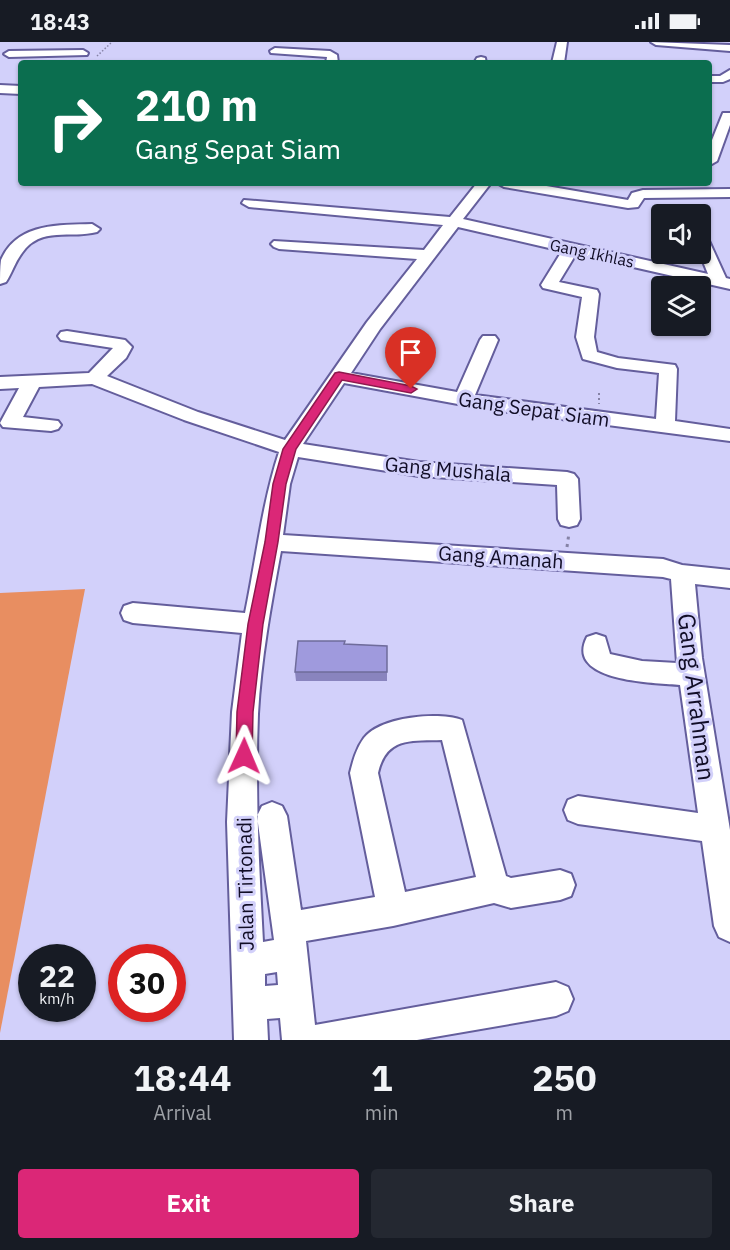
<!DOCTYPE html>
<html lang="en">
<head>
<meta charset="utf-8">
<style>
  :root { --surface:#171b24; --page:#242831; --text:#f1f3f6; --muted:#9ea1a6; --accent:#db2777 }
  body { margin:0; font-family:"IBM Plex Sans",sans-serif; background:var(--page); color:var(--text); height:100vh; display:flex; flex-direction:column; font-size:22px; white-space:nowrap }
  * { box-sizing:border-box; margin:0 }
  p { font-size:20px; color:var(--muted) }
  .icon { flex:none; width:33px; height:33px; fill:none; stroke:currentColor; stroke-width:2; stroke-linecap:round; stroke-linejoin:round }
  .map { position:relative; height:998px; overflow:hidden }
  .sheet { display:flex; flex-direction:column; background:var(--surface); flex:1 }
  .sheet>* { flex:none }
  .hud { position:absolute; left:18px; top:18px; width:694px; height:126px; border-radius:6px; box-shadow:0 2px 4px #0004; background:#0b6e4f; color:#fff; overflow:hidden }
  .buttons { position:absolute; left:651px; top:162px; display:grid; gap:12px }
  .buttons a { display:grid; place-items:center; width:60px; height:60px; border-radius:6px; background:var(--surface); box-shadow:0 2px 4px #0004; font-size:30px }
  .speed { position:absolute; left:18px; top:902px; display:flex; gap:12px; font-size:30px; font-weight:700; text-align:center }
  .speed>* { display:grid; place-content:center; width:78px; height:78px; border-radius:50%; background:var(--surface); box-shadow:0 2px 4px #0004; line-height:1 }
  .speed small { font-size:15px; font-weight:400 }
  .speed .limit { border:9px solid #d22; background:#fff; color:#111 }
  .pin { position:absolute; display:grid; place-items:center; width:51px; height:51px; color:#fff; margin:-62px -26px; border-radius:50% 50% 50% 0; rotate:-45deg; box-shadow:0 0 6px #0007 }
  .pin .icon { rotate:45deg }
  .me { position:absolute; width:66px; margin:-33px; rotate:1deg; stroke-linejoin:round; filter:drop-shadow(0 0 4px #0008) }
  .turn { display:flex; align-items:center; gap:21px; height:126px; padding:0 18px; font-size:27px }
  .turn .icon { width:78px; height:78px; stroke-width:2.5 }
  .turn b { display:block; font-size:42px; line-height:51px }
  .eta { display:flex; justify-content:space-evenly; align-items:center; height:102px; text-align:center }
  .eta b { font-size:36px; font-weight:800; line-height:42px }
  .primary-button { display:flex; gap:12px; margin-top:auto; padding:12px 18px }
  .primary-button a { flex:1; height:69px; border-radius:6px; background:var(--accent); color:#fff; font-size:24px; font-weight:800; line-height:69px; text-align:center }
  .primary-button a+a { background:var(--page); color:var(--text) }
  .status { display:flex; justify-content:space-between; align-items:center; height:42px; padding:0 30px; background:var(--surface); direction:ltr }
  .status svg { height:16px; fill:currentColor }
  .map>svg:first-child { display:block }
  .green { fill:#e88e61 }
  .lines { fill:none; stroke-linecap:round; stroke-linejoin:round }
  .minor-casing { stroke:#645e9c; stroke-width:4 }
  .path-far2 { stroke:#8582a5; stroke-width:1.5; stroke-dasharray:1.5 2; stroke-linecap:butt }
  .path-far1 { stroke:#8582a5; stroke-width:2; stroke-dasharray:2 3; stroke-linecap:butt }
  .path { stroke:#8582a5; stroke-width:3; stroke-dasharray:3 4.5; stroke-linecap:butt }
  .minor { fill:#fff; fill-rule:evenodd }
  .wall { fill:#8984be }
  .building { fill:#9f9add; stroke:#6f6c9b; stroke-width:1.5 }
  .route { fill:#db2777; stroke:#8e194d; stroke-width:1.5 }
  .labels { text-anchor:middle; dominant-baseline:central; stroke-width:6; stroke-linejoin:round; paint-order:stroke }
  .far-street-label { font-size:16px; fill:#110d26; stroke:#d2d0fa }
  .street-label { font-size:20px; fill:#110d26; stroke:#d2d0fa }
  .near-street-label { font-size:24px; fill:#110d26; stroke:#d2d0fa }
</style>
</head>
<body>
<div class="status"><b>18:43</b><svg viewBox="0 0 49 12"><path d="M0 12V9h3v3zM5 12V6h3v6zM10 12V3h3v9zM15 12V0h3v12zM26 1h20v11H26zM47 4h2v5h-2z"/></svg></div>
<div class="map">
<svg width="730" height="998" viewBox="0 0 730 998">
  <rect width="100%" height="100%" fill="#d2d0fa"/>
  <!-- green -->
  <polygon class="green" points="85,547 0,991 0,551"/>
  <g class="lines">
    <!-- minor casing -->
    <g class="minor-casing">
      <g id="minor">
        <polygon points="557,0 567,0 564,21 552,21"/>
        <polygon points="651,0 730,3 730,9 656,3"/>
        <polygon points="275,6 330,9 337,13 338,21 326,21 327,15 271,11 270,9"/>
        <polygon points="83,8 88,11 87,13 9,15 4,12 9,9"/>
        <polygon points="481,15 485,16 486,21 474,21 477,16"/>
        <polygon points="730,28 730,37 723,40 710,40 710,34 720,34"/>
        <polygon points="0,43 21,44 21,52 0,51"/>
        <polygon points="723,71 730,71 730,83 717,119 710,123 710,103"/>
        <path d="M477 141H491L463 177 708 232 700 212V189L705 190 726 236 730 237V247L576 212 559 240 597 248 599 252 594 295 597 310 618 316 675 323 677 327 675 379 730 387V399L485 367 344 341 303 402 419 420 567 430 574 432 578 437 580 477 577 483 569 485 561 483 558 477 557 443 419 434 298 415 290 442 283 493 663 517 682 523 730 528V546L695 542 702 616 730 788V900L719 895 714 884 702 799 578 782 568 778 564 768 568 758 578 754 698 771 680 643C655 641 564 640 587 595L596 592 605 595 610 612 642 619 677 621 671 537 663 535 281 509C271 563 261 617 258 672 255 748 259 824 263 900L274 898 257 774 262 764 272 760 282 764 287 774 301 868 375 855 350 731C353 719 356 707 364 696 380 675 438 669 462 678L506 834 511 836 560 828 571 832 575 843 571 854 560 858 511 866 494 861 393 884 306 899 315 983 556 940 568 945 573 957 568 969 556 974 417 998H282L280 976 267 977 268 998H234L227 780 232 670 242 591 133 581 124 578 121 571 124 564 133 561 245 571C256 518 262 462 279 410L184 378 92 342 39 345 23 375 58 379 61 383 58 387 51 389 3 385 0 381 19 346 0 347V335L89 331 113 306 61 298 58 294 61 290 67 289 119 297 125 298 132 305 126 316 107 334 198 370 285 398 367 280 417 217 279 207 274 205 271 202 274 199 424 208 443 183 249 165 242 161 244 158 450 175ZM458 185 562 209 541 243 543 246 582 255 576 295 583 317 617 326 659 331 656 377 475 353 498 298 495 294H483L480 298 457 350 351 331 380 287ZM442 698 476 835 405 850 378 731C386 695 411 699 442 698ZM277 930 278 943 265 944V932Z"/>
        <polygon points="497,141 529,141 628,158 632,151 643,148 730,147 730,155 644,156 638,165 628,166 504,145"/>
        <path d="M92 182 100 187 97 190C71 197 40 184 22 211 15 220 12 231 6 240L0 242C0 235 0 225 1 218 17 181 58 183 92 182Z"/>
      </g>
    </g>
    <!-- path-far2 -->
    <polyline class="path-far2" points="97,14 112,0"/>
    <!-- path-far1 -->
    <polyline class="path-far1" points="599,351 599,362"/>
    <!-- path -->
    <polyline class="path" points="567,505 569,491"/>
    <!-- minor -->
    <use href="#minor" class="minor"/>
  </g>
  <!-- wall -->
  <polygon class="wall" points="345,599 345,602 387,604 387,639 296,639 295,630"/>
  <!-- building -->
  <polygon class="building" points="298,599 345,599 344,602 387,604 387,630 295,630"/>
  <!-- route -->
  <polygon class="route" points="339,330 411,344 417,347 411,351 342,338 296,407 286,442 278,500 263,582 253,670 252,714 250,719 244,722 238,719 236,714 237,670 248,582 265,500 273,442 283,407 335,331"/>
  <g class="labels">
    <!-- far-street labels -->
    <g class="far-street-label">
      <text transform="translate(592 211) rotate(12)">Gang Ikhlas</text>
    </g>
    <!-- street labels -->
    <g class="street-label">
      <text transform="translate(534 367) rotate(8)">Gang Sepat Siam</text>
      <text transform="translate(448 427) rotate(5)">Gang Mushala</text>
      <text transform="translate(501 515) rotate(4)">Gang Amanah</text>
      <text transform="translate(245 842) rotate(-91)">Jalan Tirtonadi</text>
    </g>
    <!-- near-street labels -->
    <g class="near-street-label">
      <text transform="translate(697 655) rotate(83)">Gang Arrahman</text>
    </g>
  </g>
</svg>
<div class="buttons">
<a><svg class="icon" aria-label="sound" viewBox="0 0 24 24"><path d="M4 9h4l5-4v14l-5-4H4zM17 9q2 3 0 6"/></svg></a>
<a><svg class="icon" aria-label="layers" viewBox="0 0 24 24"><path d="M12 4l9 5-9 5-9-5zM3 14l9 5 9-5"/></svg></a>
</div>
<div class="speed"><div>22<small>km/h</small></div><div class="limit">30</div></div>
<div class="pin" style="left:411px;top:347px;background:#d93025"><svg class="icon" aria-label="arrive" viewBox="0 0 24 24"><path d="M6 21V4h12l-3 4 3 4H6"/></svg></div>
<svg class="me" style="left:244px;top:714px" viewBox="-20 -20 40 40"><path d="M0-17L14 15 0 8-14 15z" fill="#db2777" stroke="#fff" stroke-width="4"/></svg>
<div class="hud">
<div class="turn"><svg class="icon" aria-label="right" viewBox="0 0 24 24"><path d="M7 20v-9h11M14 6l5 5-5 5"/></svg><div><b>210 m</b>Gang Sepat Siam</div></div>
</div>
</div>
<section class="sheet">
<div class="eta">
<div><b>18:44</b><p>Arrival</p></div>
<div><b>1</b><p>min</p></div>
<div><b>250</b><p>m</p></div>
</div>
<div class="primary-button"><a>Exit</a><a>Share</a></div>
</section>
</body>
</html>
